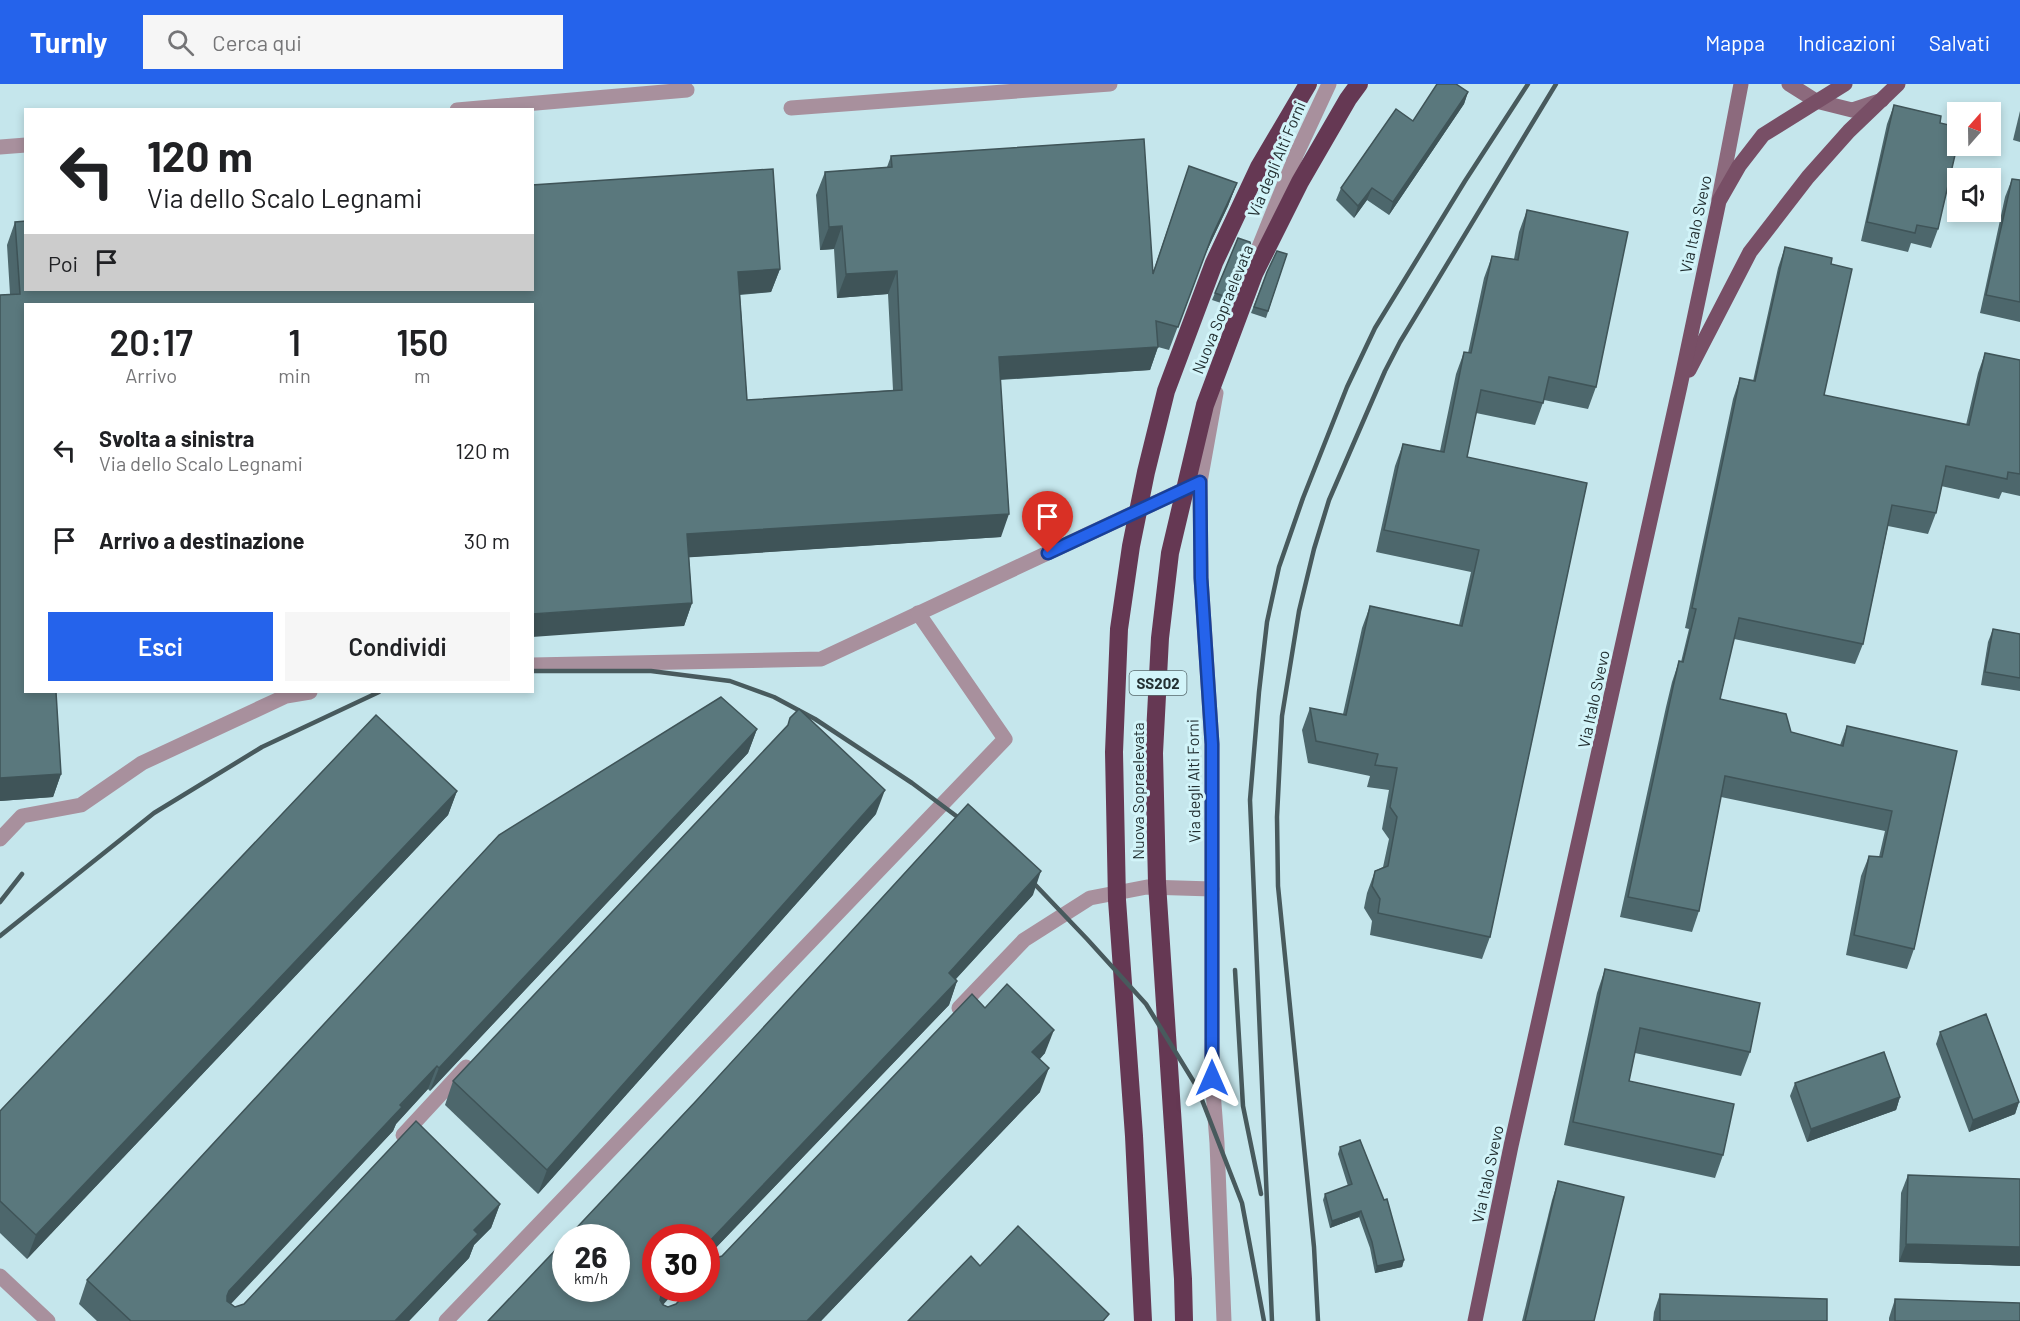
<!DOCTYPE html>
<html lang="it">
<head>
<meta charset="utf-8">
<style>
  :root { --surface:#fff; --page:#f6f6f6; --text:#202124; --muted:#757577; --accent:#2563eb }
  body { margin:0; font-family:Barlow,sans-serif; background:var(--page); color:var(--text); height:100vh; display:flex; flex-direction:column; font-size:22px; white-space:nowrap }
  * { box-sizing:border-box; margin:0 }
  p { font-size:20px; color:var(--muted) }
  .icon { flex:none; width:33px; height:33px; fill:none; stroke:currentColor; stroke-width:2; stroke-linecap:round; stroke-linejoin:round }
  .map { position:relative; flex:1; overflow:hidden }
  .details { position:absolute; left:24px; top:219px; width:510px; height:390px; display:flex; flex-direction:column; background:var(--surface); border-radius:0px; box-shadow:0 3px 9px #0003 }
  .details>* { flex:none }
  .hud { position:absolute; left:24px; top:24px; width:510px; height:183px; border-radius:0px; box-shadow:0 3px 9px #0003; background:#fff; color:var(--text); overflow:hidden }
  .needle { width:39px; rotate:20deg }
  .controls { position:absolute; left:1947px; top:18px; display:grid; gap:12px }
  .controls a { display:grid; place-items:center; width:54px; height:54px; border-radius:0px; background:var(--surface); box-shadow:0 3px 9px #0003; font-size:30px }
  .speed { position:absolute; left:552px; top:1140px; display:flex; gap:12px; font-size:30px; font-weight:700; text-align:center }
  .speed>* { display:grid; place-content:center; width:78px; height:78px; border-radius:50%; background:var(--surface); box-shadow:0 3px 9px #0003; line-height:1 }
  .speed small { font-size:15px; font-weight:400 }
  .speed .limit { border:9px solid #d22; background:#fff; color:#111 }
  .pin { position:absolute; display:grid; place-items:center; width:51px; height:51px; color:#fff; margin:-62px -26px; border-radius:50% 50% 50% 0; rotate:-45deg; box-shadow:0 0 6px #0007 }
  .pin .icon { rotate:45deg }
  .me { position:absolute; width:66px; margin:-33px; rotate:0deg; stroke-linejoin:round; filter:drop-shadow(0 0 4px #0008) }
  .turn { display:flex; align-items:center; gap:21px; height:126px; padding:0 24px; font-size:27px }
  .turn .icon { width:78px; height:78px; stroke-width:2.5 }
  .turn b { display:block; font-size:42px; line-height:51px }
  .then { display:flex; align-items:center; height:57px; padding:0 24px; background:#0003; gap:12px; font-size:22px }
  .eta { display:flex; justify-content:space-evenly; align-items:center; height:102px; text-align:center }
  .eta b { font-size:36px; font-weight:600; line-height:42px }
  .action { display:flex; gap:12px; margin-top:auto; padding:12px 24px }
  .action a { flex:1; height:69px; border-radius:0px; background:var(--accent); color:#fff; font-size:24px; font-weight:600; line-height:69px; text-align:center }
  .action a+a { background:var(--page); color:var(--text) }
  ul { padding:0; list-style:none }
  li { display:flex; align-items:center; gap:18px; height:90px; padding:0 24px }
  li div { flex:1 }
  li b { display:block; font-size:22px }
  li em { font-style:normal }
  header { display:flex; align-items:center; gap:36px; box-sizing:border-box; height:84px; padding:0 30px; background:var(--accent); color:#fff }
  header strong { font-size:28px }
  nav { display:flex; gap:33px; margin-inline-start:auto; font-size:21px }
  .search { width:420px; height:54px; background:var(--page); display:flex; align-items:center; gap:15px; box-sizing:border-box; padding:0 21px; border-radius:0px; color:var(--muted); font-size:22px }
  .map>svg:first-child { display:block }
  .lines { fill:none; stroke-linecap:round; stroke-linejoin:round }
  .lane { stroke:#a8909d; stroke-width:15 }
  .street { stroke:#a8909d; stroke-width:15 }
  .secondary { stroke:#8c6a7d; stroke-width:15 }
  .primary { stroke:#784f66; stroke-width:15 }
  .highway { stroke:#653853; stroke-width:18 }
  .rail { stroke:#485a5d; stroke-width:4.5 }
  .wall { fill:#4d676c; fill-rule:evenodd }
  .shaded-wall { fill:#3f5458 }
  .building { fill:#5a787d; stroke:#3f5458; stroke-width:1.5 }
  .route-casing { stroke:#184099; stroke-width:15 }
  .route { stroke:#2563eb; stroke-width:10 }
  .labels { text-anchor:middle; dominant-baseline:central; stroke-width:6; stroke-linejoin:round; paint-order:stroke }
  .shield { fill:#d2f4f9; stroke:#586b6e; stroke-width:1.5 }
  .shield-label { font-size:15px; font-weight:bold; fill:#233032 }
  .street-label { font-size:16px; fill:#233032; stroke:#d2f4f9 }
</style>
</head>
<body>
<header>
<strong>Turnly</strong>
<div class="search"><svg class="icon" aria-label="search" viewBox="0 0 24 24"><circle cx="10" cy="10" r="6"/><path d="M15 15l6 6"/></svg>Cerca qui</div>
<nav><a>Mappa</a><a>Indicazioni</a><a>Salvati</a></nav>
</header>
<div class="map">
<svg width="2020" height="1237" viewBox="0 0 2020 1237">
  <rect width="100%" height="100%" fill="#c5e6ec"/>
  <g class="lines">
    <!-- lane -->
    <g class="lane">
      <polyline points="457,26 687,6"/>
      <polyline points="0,63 26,61"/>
      <polyline points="532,581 821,575 1191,402"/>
      <polyline points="0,755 22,732 81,721 142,679 286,612 310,608"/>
      <polyline points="959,924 1024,856 1090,814 1147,803 1212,805"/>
      <polyline points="403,1051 466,983"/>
      <polyline points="0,1192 48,1237"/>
      <polyline points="446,1237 1005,655 918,529"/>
    </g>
    <!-- street -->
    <g class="street">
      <polyline points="791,24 1110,0"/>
      <polyline points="1257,168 1297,69 1329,0"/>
      <polyline points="1216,309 1200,398 1201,494 1212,660 1212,994 1217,1059 1224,1237"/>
    </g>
    <!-- secondary -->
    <g class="secondary">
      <polyline points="1789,0 1816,17 1852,26 1882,16"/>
      <polyline points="1719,115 1741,0"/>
    </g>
    <!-- primary -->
    <g class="primary">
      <polyline points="1689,286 1750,168 1808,93 1849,47 1898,0"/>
      <polyline points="1475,1237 1511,1062 1680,302 1719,117 1739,82 1763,51 1845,0"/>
    </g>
    <!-- highway -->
    <g class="highway">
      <polyline points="1143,1237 1134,1052 1117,816 1114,668 1119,545 1131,462 1146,388 1166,307 1214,179 1259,83 1308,0"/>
      <polyline points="1184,1237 1183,1195 1157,799 1154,669 1160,554 1170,469 1205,321 1254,190 1300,98 1348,15 1359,0"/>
    </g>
    <!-- rail -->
    <g class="rail">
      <polyline points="532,587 651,587 730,597 774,613 815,635 912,699 971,743"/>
      <polyline points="1025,790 1087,855 1146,920 1197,1003 1242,1119 1264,1237"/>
      <polyline points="0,818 22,790"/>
      <polyline points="0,852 154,729 262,663 379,608"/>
      <polyline points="1235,886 1243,1022 1261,1110"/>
      <polyline points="1272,1237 1250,716 1259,608 1267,538 1279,483 1303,414 1347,303 1375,244 1465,97 1528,0"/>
      <polyline points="1318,1237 1314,1163 1278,802 1277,733 1282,632 1299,527 1314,465 1329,416 1385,287 1400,258 1556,0"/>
    </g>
  </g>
  <!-- wall -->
  <g class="wall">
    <polygon points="1468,8 1464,20 1389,131 1367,116 1354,134 1336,116 1341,104 1413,37"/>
    <polygon points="1894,21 1940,39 1938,145 1931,164 1911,159 1908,168 1861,157 1887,40"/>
    <polygon points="2020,27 2020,58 2013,56"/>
    <polygon points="891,72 1153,188 1189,82 1237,99 1228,122 1203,175 1169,266 1158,263 1150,286 1000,296 1001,453 689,473 692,519 684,542 26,220 61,690 53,713 0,717 0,211 10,210 7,161 15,138 780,185 771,208 740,211 747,316 893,306 888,210 837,214 834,165 820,166 816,111 825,88 887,83"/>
    <polygon points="2012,95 2020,96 2020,238 1980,229 2005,113"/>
    <polygon points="1527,126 1596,303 1588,325 1544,316 1535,341 1476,329 1467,373 1587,399 1490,853 1482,875 1370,851 1372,837 1364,824 1367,809 1375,787 1383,783 1389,755 1382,745 1389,706 1367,703 1370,692 1308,679 1302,646 1310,624 1343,630 1362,544 1370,522 1459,541 1471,488 1376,468 1395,382 1403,360 1440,367 1456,290 1464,268 1468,269 1484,194 1492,172 1514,175 1519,148"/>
    <polygon points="1238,154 1252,168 1230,222 1212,216"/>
    <polygon points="1785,163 1831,180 1824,311 1966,341 1978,289 1985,269 2020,276 2020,412 2002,408 1999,415 1941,402 1936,429 1928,450 1888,442 1863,560 1855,580 1734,555 1720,615 1791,648 1840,661 1847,642 1957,667 1914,865 1907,885 1846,871 1861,792 1869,772 1879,773 1885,747 1721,713 1699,827 1692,848 1620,833 1666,623 1672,598 1679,577 1681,578 1689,545 1685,544 1733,315 1740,294 1753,297 1778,184"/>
    <polygon points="1287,170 1266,234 1251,229 1267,188"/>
    <polygon points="1993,545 2020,550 2020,607 1981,601 1988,558"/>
    <polygon points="757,645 748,669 430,1007 428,1005 396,1040 393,1047 231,1220 235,1223 244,1220 500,1120 491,1144 474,1161 469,1174 409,1237 97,1237 79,1220 87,1196"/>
    <polygon points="457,707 448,731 27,1175 0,1149 0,1027"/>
    <polygon points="876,730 538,1110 445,1021 453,997"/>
    <path d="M1033 811 956 895 957 897 949 921 708 1172 713 1175 722 1172 985 924 1045 969 1040 975V1008L821 1237H488ZM706 1154V1204L676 1220 668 1223 663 1220Z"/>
    <polygon points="1605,885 1750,968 1741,992 1635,969 1629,997 1723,1071 1715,1094 1564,1061 1597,909"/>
    <polygon points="1940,948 2019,1018 2015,1030 1969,1048 1936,960"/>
    <polygon points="1795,999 1900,1013 1896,1026 1807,1058 1790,1012"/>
    <polygon points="1340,1063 1404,1176 1402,1183 1375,1189 1370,1164 1359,1133 1330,1144 1323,1116 1325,1110 1348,1102 1338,1070"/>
    <polygon points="1908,1091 2020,1095 2020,1182 1899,1178 1901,1109"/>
    <polygon points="1558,1097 1594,1237 1522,1237 1552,1116"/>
    <polygon points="1660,1210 1827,1237 1653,1237 1654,1228"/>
    <polygon points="1895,1215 2020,1237 1889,1237 1889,1234"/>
  </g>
  <!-- shaded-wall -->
  <g class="shaded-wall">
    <polygon points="1468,8 1464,20 1389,131 1393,118"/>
    <polygon points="1237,99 1228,122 1203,175 1169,266 1212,152"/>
    <polygon points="1372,104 1367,116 1354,134 1358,122"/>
    <polygon points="842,142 834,165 820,166 829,143"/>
    <polygon points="780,185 771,208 730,211 738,188"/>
    <polygon points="897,187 888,210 837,214 846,190"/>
    <polygon points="1158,263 1150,286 990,296 999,273"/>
    <polygon points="1009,430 1001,453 679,474 687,450"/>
    <polygon points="692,519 684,542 532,553 532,530"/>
    <polygon points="757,645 748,669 430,1007 439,984"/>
    <polygon points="61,690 53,713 0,717 0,694"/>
    <polygon points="885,706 876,730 538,1110 547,1086"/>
    <polygon points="457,707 448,731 27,1175 36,1151"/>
    <polygon points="1041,787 1033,811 940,912 949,889"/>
    <polygon points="957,897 949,921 706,1174 706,1161 708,1159"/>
    <polygon points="1054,946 1045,969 1023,992 1032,968"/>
    <polygon points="437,982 428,1005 396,1040 393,1047 221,1230 229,1207"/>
    <polygon points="1049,984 1040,1008 821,1237 807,1237"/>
    <polygon points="1900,1013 1896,1026 1807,1058 1811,1045"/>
    <polygon points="2019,1018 2015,1030 1969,1048 1973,1036"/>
    <polygon points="500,1120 491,1144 474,1161 469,1174 409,1237 395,1237 474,1146"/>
    <polygon points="1361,1127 1359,1133 1330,1144 1332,1137"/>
    <polygon points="1906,1160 2020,1163 2020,1182 1899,1178"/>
    <polygon points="1404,1176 1402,1183 1375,1189 1377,1182"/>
    <polygon points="665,1204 678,1204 654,1231 662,1207"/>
  </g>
  <!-- building -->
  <g class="building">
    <polygon points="1437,0 1456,0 1468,8 1393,118 1372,104 1358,122 1341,104 1396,25 1413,37"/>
    <polygon points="1894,21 1941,32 1940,39 1958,43 1958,58 1938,145 1917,141 1915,149 1867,138"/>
    <polygon points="1144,55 1153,190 1189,82 1237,99 1212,152 1178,243 1156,237 1158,263 999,273 1009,430 687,450 692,519 532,530 532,220 26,220 26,608 56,608 61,690 0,694 0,211 20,210 15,138 26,137 26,206 532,206 532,101 773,85 780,185 738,188 747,316 902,306 897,187 846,190 842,142 829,143 825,88 892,83 891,72"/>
    <polygon points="2012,95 2020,96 2020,218 1986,211"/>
    <polygon points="1527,126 1628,148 1596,303 1549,293 1543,319 1481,306 1467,373 1587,399 1490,853 1378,829 1380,815 1372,802 1375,787 1388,782 1397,733 1390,723 1397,684 1375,681 1378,670 1316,657 1310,624 1346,631 1370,522 1462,542 1479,466 1384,446 1403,360 1444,368 1464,268 1471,269 1492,172 1518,176"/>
    <polygon points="1238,154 1250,158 1252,168 1232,215 1215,209"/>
    <polygon points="1785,163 1832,174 1831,180 1852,185 1824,311 1969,341 1985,269 2020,276 2020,390 2008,388 2007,395 1946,382 1936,429 1892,421 1863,560 1739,534 1720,615 1786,630 1791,648 1843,662 1847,642 1957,667 1914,865 1854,851 1869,772 1882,773 1892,727 1725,692 1699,827 1628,813 1673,603 1679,577 1683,578 1696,525 1692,524 1740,294 1755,297"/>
    <polygon points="1277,167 1287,170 1268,227 1254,223 1267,188"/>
    <polygon points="1993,545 2020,550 2020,594 1985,588"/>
    <polygon points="721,613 757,645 439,984 437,982 400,1021 402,1023 229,1207 227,1212 227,1217 235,1223 244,1220 416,1037 500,1120 474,1146 478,1150 395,1237 131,1237 87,1196 499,751"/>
    <polygon points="799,625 885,706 547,1086 453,997 788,641 790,634"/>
    <polygon points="376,631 457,707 36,1151 0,1117 0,1027"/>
    <polygon points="968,720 1041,787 949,889 957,897 706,1161 706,1154 656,1154 656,1204 665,1204 662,1207 660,1216 663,1221 668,1223 676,1220 691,1204 706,1204 706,1188 708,1186 710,1178 706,1173 706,1168 708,1172 713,1175 722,1172 972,910 985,924 1007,900 1054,946 1032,968 1049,984 807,1237 488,1237 566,1155 566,1204 616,1204 616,1154 567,1154 696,1017"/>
    <polygon points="1605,885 1760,919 1750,968 1640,944 1629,997 1734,1020 1723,1071 1573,1038"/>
    <polygon points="1986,930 2019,1018 1973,1036 1940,948"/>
    <polygon points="1884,968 1900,1013 1811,1045 1795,999"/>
    <polygon points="1360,1056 1384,1116 1387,1115 1404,1176 1377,1182 1372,1158 1361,1127 1332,1137 1325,1110 1352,1100 1340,1063"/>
    <polygon points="1908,1091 2020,1095 2020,1163 1906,1160"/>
    <polygon points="1558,1097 1624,1113 1594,1237 1525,1237"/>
    <polygon points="1018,1142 1109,1230 1103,1237 908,1237 971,1172 980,1182"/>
    <polygon points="1660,1210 1827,1215 1827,1237 1660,1237"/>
    <polygon points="1895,1215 2020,1219 2020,1237 1895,1237"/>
  </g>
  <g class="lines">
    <!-- route casing -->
    <g class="route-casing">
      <polyline id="route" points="1048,469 1200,398 1201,494 1212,660 1212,994"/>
    </g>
    <!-- route -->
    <use href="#route" class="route"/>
  </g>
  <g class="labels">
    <!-- shield labels -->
    <rect class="shield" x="1129.5" y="587" width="57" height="24" rx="4.5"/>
    <g class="shield-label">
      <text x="1158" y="599">SS202</text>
    </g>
    <!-- street labels -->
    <g class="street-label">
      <text transform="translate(1276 75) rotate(-67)">Via degli Alti Forni</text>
      <text transform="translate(1695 140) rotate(-78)">Via Italo Svevo</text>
      <text transform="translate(1222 225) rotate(-68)">Nuova Sopraelevata</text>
      <text transform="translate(1593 615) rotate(-78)">Via Italo Svevo</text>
      <text transform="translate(1193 697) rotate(-91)">Via degli Alti Forni</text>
      <text transform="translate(1137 707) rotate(-90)">Nuova Sopraelevata</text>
      <text transform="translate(1487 1090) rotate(-78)">Via Italo Svevo</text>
    </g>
  </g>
</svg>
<div class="controls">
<a><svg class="needle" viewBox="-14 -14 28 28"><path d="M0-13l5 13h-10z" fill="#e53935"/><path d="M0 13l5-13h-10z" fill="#757577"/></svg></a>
<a><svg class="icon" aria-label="sound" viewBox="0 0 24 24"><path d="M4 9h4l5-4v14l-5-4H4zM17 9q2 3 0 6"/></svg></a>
</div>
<div class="speed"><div>26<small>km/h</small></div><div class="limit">30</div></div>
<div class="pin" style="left:1048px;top:469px;background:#d93025"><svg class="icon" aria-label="arrive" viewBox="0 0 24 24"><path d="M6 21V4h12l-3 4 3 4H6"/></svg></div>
<svg class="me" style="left:1212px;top:994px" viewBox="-20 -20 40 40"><path d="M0-17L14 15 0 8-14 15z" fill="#2563eb" stroke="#fff" stroke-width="4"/></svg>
<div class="hud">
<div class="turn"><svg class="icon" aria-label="left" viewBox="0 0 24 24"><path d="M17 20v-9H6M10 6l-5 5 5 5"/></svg><div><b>120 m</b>Via dello Scalo Legnami</div></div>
<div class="then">Poi<svg class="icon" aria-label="arrive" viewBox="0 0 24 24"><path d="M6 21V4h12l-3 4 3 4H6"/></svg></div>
</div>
<section class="details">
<div class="eta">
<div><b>20:17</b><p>Arrivo</p></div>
<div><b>1</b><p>min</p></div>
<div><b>150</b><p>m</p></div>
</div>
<ul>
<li><svg class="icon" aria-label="left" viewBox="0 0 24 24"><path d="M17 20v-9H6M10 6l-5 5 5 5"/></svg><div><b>Svolta a sinistra</b><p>Via dello Scalo Legnami</p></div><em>120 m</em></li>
<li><svg class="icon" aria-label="arrive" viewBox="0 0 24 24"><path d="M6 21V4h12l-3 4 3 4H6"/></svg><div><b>Arrivo a destinazione</b></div><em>30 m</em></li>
</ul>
<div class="action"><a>Esci</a><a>Condividi</a></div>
</section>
</div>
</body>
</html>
